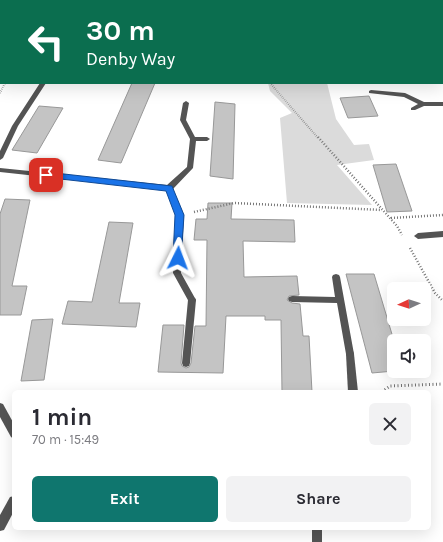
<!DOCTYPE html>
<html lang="en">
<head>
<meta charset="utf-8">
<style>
  :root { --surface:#fff; --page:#f2f2f3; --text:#2b2b33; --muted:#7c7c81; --accent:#0f766e }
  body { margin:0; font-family:Karla,sans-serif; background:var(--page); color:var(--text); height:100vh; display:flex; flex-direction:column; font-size:15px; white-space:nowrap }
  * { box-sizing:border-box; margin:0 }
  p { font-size:13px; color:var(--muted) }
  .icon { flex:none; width:22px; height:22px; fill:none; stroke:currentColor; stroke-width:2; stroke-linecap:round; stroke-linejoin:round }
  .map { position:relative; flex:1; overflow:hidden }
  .sheet { position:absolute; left:12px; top:390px; width:419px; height:140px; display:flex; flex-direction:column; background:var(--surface); border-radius:6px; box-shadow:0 4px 16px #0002 }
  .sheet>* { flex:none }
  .top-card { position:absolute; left:0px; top:0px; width:443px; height:84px; box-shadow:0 4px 16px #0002; background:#0b6e4f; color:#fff; overflow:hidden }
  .needle { width:26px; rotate:267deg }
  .fabs { position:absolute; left:387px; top:282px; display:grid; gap:8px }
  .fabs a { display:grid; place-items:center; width:44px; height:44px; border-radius:6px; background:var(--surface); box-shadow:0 4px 16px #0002; font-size:20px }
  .pin { position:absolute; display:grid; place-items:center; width:34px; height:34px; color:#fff; margin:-17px; border-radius:8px; box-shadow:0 2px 6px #0006 }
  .me { position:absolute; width:44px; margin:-22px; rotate:3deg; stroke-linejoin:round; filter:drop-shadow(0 0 3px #0008) }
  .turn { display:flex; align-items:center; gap:14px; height:84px; padding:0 20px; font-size:18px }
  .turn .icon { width:52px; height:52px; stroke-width:2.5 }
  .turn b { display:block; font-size:28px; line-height:34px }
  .round { display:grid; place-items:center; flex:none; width:42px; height:42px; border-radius:6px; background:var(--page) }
  .head { display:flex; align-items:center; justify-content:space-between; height:68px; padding:0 20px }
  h1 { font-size:24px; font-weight:700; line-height:30px }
  .cta { display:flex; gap:8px; margin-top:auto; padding:8px 20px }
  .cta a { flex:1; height:46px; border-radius:6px; background:var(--accent); color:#fff; font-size:16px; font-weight:700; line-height:46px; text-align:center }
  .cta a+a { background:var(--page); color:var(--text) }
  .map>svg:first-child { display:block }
  .green { fill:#dbdbdb }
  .building { fill:#c4c4c4; stroke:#989898 }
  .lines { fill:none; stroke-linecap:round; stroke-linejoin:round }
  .path-far2 { stroke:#767676; stroke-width:2; stroke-dasharray:0.5 1.5; stroke-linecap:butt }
  .path-far1 { stroke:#767676; stroke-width:2.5; stroke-dasharray:1 2; stroke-linecap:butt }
  .path { stroke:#767676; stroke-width:3; stroke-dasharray:1 2.5; stroke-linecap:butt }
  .lane { fill:#545454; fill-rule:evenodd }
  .street { fill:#545454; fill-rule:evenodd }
  .route { fill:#1a73e8; stroke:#114b97 }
</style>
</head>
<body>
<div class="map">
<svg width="443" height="542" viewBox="0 0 443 542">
  <rect width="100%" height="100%" fill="#fff"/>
  <!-- green -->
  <polygon class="green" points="268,83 327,83 336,119 354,145 369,144 374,160 337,165 372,205 287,203 280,118 292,113 270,91"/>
  <!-- building -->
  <g class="building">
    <polygon points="132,83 155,83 121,163 98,160"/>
    <polygon points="369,96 378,116 348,118 340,98"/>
    <polygon points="215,102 235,104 233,179 210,176"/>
    <polygon points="39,106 63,108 37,153 12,150"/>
    <polygon points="396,164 412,211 387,212 373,165"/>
    <polygon points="5,199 30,200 12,286 27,286 21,315 0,315 0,214"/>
    <polygon points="208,203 232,203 231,219 294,220 295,242 243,241 244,277 297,276 299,295 289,296 287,300 292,303 300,304 303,336 309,336 312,392 282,392 281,320 265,320 265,316 226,316 223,373 158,372 163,325 184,325 181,363 182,366 186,368 189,367 191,363 195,326 206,326 207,240 194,240 196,219 207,219"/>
    <polygon points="109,222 133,223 119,303 140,303 136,327 62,324 68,301 92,302"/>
    <polygon points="346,274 374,274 394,341 394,371 372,373"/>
    <polygon points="53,319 44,380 21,381 32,320"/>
  </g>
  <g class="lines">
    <!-- path-far2 -->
    <g class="path-far2">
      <polyline points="270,83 318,138"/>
      <polyline points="0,93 5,83"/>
    </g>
    <!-- path-far1 -->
    <g class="path-far1">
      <polyline points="318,137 397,226 402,235"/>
      <polyline points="194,212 234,203 382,210"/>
      <polyline points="391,218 443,215"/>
      <polyline points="410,248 435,293 443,301"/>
    </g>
    <!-- path -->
    <polyline class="path" points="382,392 390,386 443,384"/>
    <!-- lane -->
    <g class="lane">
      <rect x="368" y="0" width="6" height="1"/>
      <polygon points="443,231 443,237 418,239 414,236 418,233"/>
      <polygon points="336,274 339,275 340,277 354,354 353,357 350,358 347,357 346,354 337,303 292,302 289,301 288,299 289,297 292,296 335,297 332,277 333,275"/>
      <polygon points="192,297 195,298 196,300 190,363 189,366 186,367 183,366 182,363 188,300 189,298"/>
    </g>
    <!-- street -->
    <g class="street">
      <polygon points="99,0 105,0 98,1"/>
      <rect x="442" y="13" width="1" height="4"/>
      <polygon points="1,55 1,59 0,60 0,56"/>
      <rect x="0" y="67" width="1" height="4"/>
      <polygon points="40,83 46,83 18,126 3,158 0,160 0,151 12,126"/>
      <polygon points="371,90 405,93 424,102 443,102 443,106 424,106 415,110 411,110 411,108 418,104 404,97 369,93 369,91"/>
      <polygon points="186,101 189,103 186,120 195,137 207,137 210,139 207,141 196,141 193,168 173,189 184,215 181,273 196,300 195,302 189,302 173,273 176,215 166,190 0,172 0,168 167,185 187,167 190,139 180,120 183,103"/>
      <polygon points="350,350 353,351 354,354 358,392 348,392 346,354 347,351"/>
      <polygon points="0,403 3,404 14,424 14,439 11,437 0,417"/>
      <polygon points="14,496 14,511 4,530 0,531 0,515 10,497"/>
      <rect x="312" y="528" width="10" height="14"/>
    </g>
  </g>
  <!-- route -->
  <polygon class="route" points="46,172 172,186 184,215 181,261 178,262 173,258 175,215 166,191 43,177 42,175"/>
</svg>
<div class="fabs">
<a><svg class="needle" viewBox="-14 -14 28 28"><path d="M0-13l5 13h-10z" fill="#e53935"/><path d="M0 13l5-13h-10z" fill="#7c7c81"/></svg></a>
<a><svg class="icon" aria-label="sound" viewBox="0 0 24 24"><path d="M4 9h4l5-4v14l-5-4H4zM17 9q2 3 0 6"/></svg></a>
</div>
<div class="pin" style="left:46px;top:175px;background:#d93025"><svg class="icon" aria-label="arrive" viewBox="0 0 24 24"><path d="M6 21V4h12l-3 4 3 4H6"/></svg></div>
<svg class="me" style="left:178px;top:258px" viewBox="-20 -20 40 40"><path d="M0-17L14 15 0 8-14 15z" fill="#1a73e8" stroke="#fff" stroke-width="4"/></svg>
<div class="top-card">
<div class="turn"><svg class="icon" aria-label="left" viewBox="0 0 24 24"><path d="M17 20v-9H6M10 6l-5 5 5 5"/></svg><div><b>30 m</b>Denby Way</div></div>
</div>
<section class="sheet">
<div class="head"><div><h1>1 min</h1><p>70 m · 15:49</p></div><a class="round"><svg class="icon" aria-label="close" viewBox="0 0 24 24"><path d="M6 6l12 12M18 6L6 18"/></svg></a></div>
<div class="cta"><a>Exit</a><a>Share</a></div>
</section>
</div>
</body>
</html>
